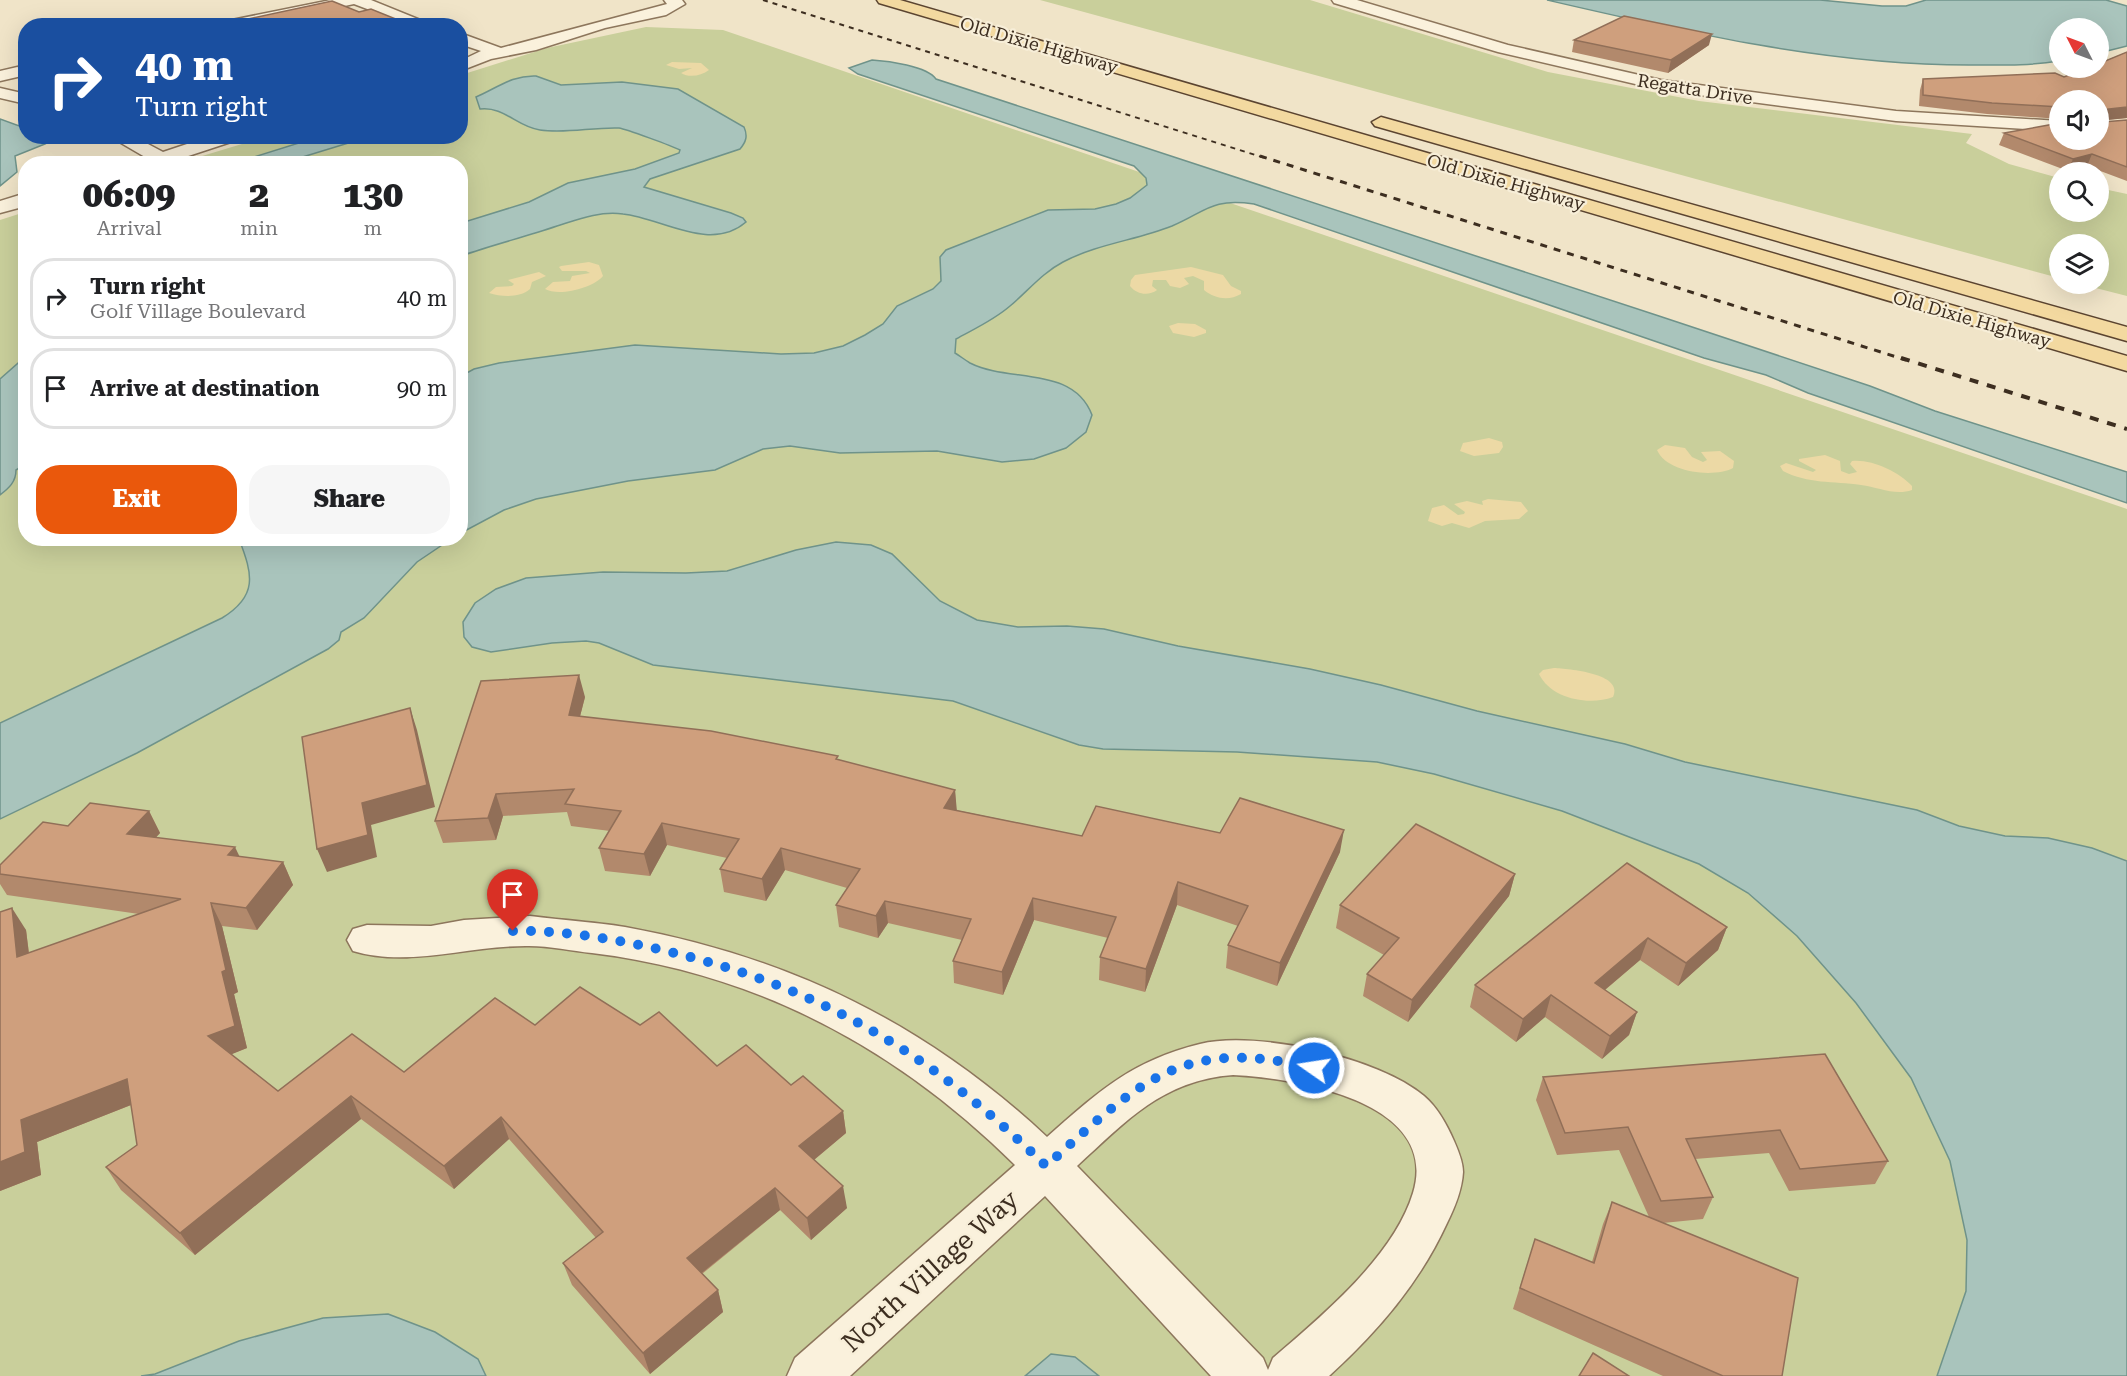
<!DOCTYPE html>
<html lang="en">
<head>
<meta charset="utf-8">
<style>
  :root { --surface:#fff; --page:#f6f6f6; --text:#202124; --muted:#757577; --line:#e0e0e0; --accent:#ea580c }
  body { margin:0; font-family:"Roboto Serif",serif; background:var(--page); color:var(--text); height:100vh; display:flex; flex-direction:column; font-size:22px; white-space:nowrap }
  * { box-sizing:border-box; margin:0 }
  p { font-size:20px; color:var(--muted) }
  .icon { flex:none; width:33px; height:33px; fill:none; stroke:currentColor; stroke-width:2; stroke-linecap:round; stroke-linejoin:round }
  .map { position:relative; flex:1; overflow:hidden }
  .panel { position:absolute; left:18px; top:156px; width:450px; height:390px; display:flex; flex-direction:column; background:var(--surface); border-radius:24px; box-shadow:0 6px 24px #0002 }
  .panel>* { flex:none }
  .top-card { position:absolute; left:18px; top:18px; width:450px; height:126px; border-radius:24px; box-shadow:0 6px 24px #0002; background:#1a4fa0; color:#fff; overflow:hidden }
  .needle { width:39px; rotate:312deg }
  .buttons { position:absolute; left:2049px; top:18px; display:grid; gap:12px }
  .buttons a { display:grid; place-items:center; width:60px; height:60px; border-radius:50%; background:var(--surface); box-shadow:0 6px 24px #0002; font-size:30px }
  .pin { position:absolute; display:grid; place-items:center; width:51px; height:51px; color:#fff; margin:-62px -26px; border-radius:50% 50% 50% 0; rotate:-45deg; box-shadow:0 0 6px #0007 }
  .pin .icon { rotate:45deg }
  .me { position:absolute; width:66px; margin:-33px; rotate:283deg; stroke-linejoin:round; filter:drop-shadow(0 0 4px #0008) }
  .turn { display:flex; align-items:center; gap:21px; height:126px; padding:0 18px; font-size:27px }
  .turn .icon { width:78px; height:78px; stroke-width:2.5 }
  .turn b { display:block; font-size:42px; line-height:51px }
  .eta { display:flex; justify-content:space-evenly; align-items:center; height:102px; text-align:center }
  .eta b { font-size:36px; font-weight:800; line-height:42px }
  .action { display:flex; gap:12px; margin-top:auto; padding:12px 18px }
  .action a { flex:1; height:69px; border-radius:24px; background:var(--accent); color:#fff; font-size:24px; font-weight:800; line-height:69px; text-align:center }
  .action a+a { background:var(--page); color:var(--text) }
  ul { padding:0; list-style:none }
  li { display:flex; align-items:center; gap:18px; height:81px; margin:0 12px 9px; padding:0 6px; border:3px solid var(--line); border-radius:24px }
  li div { flex:1 }
  li b { display:block; font-size:22px }
  li em { font-style:normal }
  .map>svg:first-child { display:block }
  .green { fill:#c9cf9b }
  .sand { fill:#ecd9a5 }
  .water { fill:#a9c4bc; stroke:#6f938a; stroke-width:1.5 }
  .lines { fill:none; stroke-linecap:round; stroke-linejoin:round }
  .minor-casing { stroke:#8d765c; stroke-width:3 }
  .major-casing { stroke:#5b4430; stroke-width:3 }
  .minor { fill:#faf1dc; fill-rule:evenodd }
  .major { fill:#f3d9a0; fill-rule:evenodd }
  .rail-far2 { stroke:#3d2e20; stroke-width:2; stroke-dasharray:5 5; stroke-linecap:butt }
  .rail-far1 { stroke:#3d2e20; stroke-width:3; stroke-dasharray:7 7; stroke-linecap:butt }
  .rail { stroke:#3d2e20; stroke-width:4; stroke-dasharray:9 9; stroke-linecap:butt }
  .wall { fill:#b2896c }
  .shaded-wall { fill:#916f58 }
  .building { fill:#cf9f7d; stroke:#916f58; stroke-width:1.5 }
  .route { stroke:#1a73e8; stroke-width:10; stroke-dasharray:0 18 }
  .labels { text-anchor:middle; dominant-baseline:central; stroke-width:4.5; stroke-linejoin:round; paint-order:stroke }
  .far-street-label { font-size:18px; fill:#3d2e20; stroke:#f7eed8 }
  .near-street-label { font-size:26px; fill:#3d2e20; stroke:#f7eed8 }
</style>
</head>
<body>
<div class="map">
<svg width="2127" height="1376" viewBox="0 0 2127 1376">
  <rect width="100%" height="100%" fill="#f0e4c8"/>
  <!-- green -->
  <g class="green">
    <polygon points="1040,0 1310,0 1548,72 1699,101 1972,134 1966,143 2009,164 2059,178 2060,212 2098,212 2099,188 2127,194 2127,296 2080,284 2098,284 2098,244 2060,244 2059,278"/>
    <polygon points="646,27 723,30 2127,509 2127,1376 0,1376 0,220 25,212 26,538 460,538 460,164 179,163 265,137 460,136 461,75 547,48"/>
  </g>
  <!-- sand -->
  <g class="sand">
    <path d="M672 62 701 63 709 70C701 76 689 78 681 73L692 68 679 69 666 65Z"/>
    <path d="M589 262 599 265 603 276C593 288 559 297 545 289L553 282 570 281 572 276 590 273 586 271H562L559 267 561 266Z"/>
    <path d="M1191 267 1223 275 1231 286 1241 291V294C1229 301 1215 299 1204 290V281L1193 276 1184 278 1189 284 1180 288 1170 286 1166 280H1153L1152 286 1157 290C1149 296 1137 295 1130 286L1131 280 1135 275Z"/>
    <path d="M539 272 546 276 532 282 530 289C520 298 502 297 489 293L496 287 512 286 514 284 508 280Z"/>
    <polygon points="1178,323 1195,324 1206,330 1206,333 1194,337 1173,333 1169,326"/>
    <polygon points="1489,438 1502,442 1503,447 1499,453 1474,456 1460,451 1463,443"/>
    <path d="M1665 445 1685 448 1692 457 1703 462 1707 460 1701 452 1720 451 1734 461 1733 468C1714 478 1667 473 1657 450Z"/>
    <path d="M1825 455 1840 461 1841 471 1849 474 1857 472 1850 464 1852 461C1872 459 1899 472 1912 486V490C1895 496 1878 487 1861 485 1833 481 1808 484 1783 471L1780 466 1786 463 1813 472 1816 470 1799 461V459Z"/>
    <polygon points="1488,499 1521,502 1528,511 1519,519 1485,521 1469,528 1452,523 1442,526 1428,521 1432,508 1444,505 1458,515 1464,514 1465,512 1454,504 1467,501 1483,505 1482,501"/>
    <path d="M1554 668C1568 669 1624 673 1613 697 1589 706 1551 699 1539 674L1543 670Z"/>
  </g>
  <!-- water -->
  <g class="water">
    <path d="M1547 0H1820L1882 6H1906L1926 0H2106L2127 6V46L2099 53 2098 28H2060L2059 61C2029 66 1999 65 1969 65 1826 65 1685 32 1547 0Z"/>
    <path d="M872 60C888 61 927 66 936 79L1659 316 1870 386 1935 411 2127 472V503L1808 393 1766 375 1704 358 1254 204C1211 198 1207 211 1172 226 1137 240 1097 244 1063 262 1042 273 1028 291 1010 306 994 320 974 329 956 339L955 353C960 356 965 360 970 363 1009 383 1073 365 1092 415L1086 432 1066 448 1034 459 1002 462 937 451 840 453 790 446 763 449 715 470 628 481 536 499 504 510 461 533V376L474 369 499 363 635 345 781 354 814 353 843 346 865 335 883 324 897 306 933 289 941 281 940 257 946 250 1048 210 1095 209 1116 204 1130 198 1147 185 1146 178 1134 166 858 74 849 68Z"/>
    <path d="M536 76 561 85 622 82 678 89 744 127C748 136 746 142 740 149L650 179 644 187 731 213 743 218 746 222C710 253 662 218 623 214 599 211 579 219 557 226 525 237 492 245 461 256V223L529 202 568 183 635 169 679 153 680 150C672 146 626 129 619 128 592 127 566 134 540 130 517 127 504 106 480 109L476 97C497 88 512 75 536 76Z"/>
    <polygon points="0,119 25,128 26,136 38,137 45,144 15,156 17,172 0,186"/>
    <polygon points="318,137 368,137 283,163 235,163"/>
    <path d="M25 357V459L24 465 16 470C16 482 9 488 0 495V379Z"/>
    <path d="M239 539H451L417 562 364 618 341 632 339 640 328 649 137 753 0 819V723L222 618C258 596 253 575 239 539Z"/>
    <polygon points="836,542 871,545 892,554 940,601 977,620 1018,627 1067,626 1104,629 1178,646 1310,669 1381,685 1477,711 1625,744 1685,762 1917,810 1959,826 2005,836 2048,838 2092,848 2127,861 2127,1376 1937,1376 1966,1291 1967,1240 1950,1161 1911,1078 1856,1003 1797,936 1748,893 1699,864 1562,811 1434,774 1377,762 1237,752 1103,749 1079,745 953,701 653,665 599,643 586,641 552,643 491,652 472,647 464,637 463,622 475,603 496,589 526,578 603,572 686,573 727,571 796,550"/>
    <polygon points="388,1314 435,1332 478,1359 486,1376 141,1376 155,1374 239,1341 323,1318"/>
    <polygon points="1051,1354 1075,1357 1099,1376 1025,1376"/>
  </g>
  <g class="lines">
    <!-- minor casing -->
    <g class="minor-casing">
      <g id="minor">
        <polygon points="331,0 371,0 435,26 412,26 354,4 251,26 220,26 227,21"/>
        <polygon points="664,0 682,0 685,4 666,15 605,28 536,50 491,59 460,71 460,61 481,51 460,44 460,33 501,48 667,4"/>
        <polygon points="1332,0 1357,0 1508,45 1661,80 1896,111 2060,121 2060,131 1896,121 1661,90 1498,52 1334,3"/>
        <polygon points="26,65 26,75 0,81 0,71"/>
        <polygon points="0,88 26,94 26,104 0,98"/>
        <polygon points="109,136 133,136 163,152 211,136 240,136 237,140 164,164 134,164 145,157"/>
        <polygon points="26,193 26,206 0,213 0,201"/>
        <path d="M530 916C562 920 594 922 625 927 789 957 925 1023 1047 1137 1098 1092 1131 1061 1200 1044 1257 1030 1380 1058 1424 1096 1438 1108 1447 1125 1454 1141 1458 1150 1463 1162 1463 1172 1462 1190 1455 1207 1447 1223 1419 1284 1378 1331 1329 1376H1211L1045 1196 850 1376H787L795 1358 1015 1165C898 1049 757 973 592 953 572 951 550 946 529 946 471 945 409 968 353 951L347 940 353 929 367 925 431 926 464 920ZM1233 1075C1295 1078 1441 1101 1413 1193 1394 1256 1322 1316 1273 1358L1268 1370 1263 1358 1077 1166C1126 1121 1163 1080 1233 1075Z"/>
      </g>
    </g>
    <!-- major casing -->
    <g class="major-casing">
      <g id="major">
        <polygon points="877,0 900,0 2127,356 2127,371 879,3"/>
        <polygon points="1381,117 2127,327 2127,341 1375,126 1372,122"/>
      </g>
    </g>
    <!-- minor -->
    <use href="#minor" class="minor"/>
    <!-- major -->
    <use href="#major" class="major"/>
    <!-- rail-far2 -->
    <polyline class="rail-far2" points="763,0 1265,158"/>
    <!-- rail-far1 -->
    <polyline class="rail-far1" points="1260,156 1906,360"/>
    <!-- rail -->
    <polyline class="rail" points="1901,358 2127,429"/>
  </g>
  <!-- wall -->
  <g class="wall">
    <polygon points="1574,40 1709,45 1668,73 1572,52"/>
    <polygon points="2127,52 2127,118 2103,120 2103,122 2127,120 2127,181 2087,166 2068,171 1999,145 2004,133 2098,140 2098,100 2060,100 2060,119 1987,114 1919,106 1920,90 1923,79 2064,77"/>
    <polygon points="26,66 26,79 23,78 18,67"/>
    <polygon points="585,697 580,716 838,760 955,790 956,810 1082,836 1220,833 1340,852 1277,986 1226,968 1228,945 1238,926 1177,905 1145,992 1099,980 1100,957 1108,938 1034,920 1003,995 954,983 953,961 962,940 888,923 878,938 839,927 836,905 847,888 785,870 766,901 724,892 720,869 727,858 667,845 650,876 605,871 599,848 610,831 571,826 567,812 503,816 496,840 443,843 435,821"/>
    <polygon points="149,811 160,833 156,837 239,857 283,862 293,885 257,930 222,926 238,992 234,994 247,1048 231,1054 278,1091 404,1072 535,1025 640,1025 717,1066 791,1085 843,1111 846,1133 814,1160 847,1208 811,1240 780,1210 702,1274 718,1290 723,1312 650,1374 572,1285 563,1263 596,1238 509,1139 454,1189 361,1119 195,1255 121,1190 106,1167 137,1145 131,1105 37,1142 41,1175 0,1191 0,912 26,930 29,953 139,914 7,895 0,884 0,865"/>
    <polygon points="1627,863 1727,927 1718,950 1678,986 1640,960 1605,990 1637,1012 1629,1035 1602,1059 1545,1017 1516,1042 1470,1007 1475,985"/>
    <polygon points="1515,874 1509,896 1408,1022 1363,996 1367,974 1384,955 1336,928 1340,905"/>
    <polygon points="1825,1054 1888,1161 1875,1184 1789,1191 1769,1153 1695,1159 1713,1197 1703,1219 1663,1223 1782,1376 1663,1376 1513,1309 1535,1239 1592,1262 1603,1224 1612,1202 1649,1217 1619,1150 1557,1155 1536,1100 1543,1077"/>
  </g>
  <!-- shaded-wall -->
  <g class="shaded-wall">
    <polygon points="1712,34 1709,45 1668,73 1671,60"/>
    <polygon points="2127,107 2127,118 2098,121 2101,110"/>
    <polygon points="2092,154 2087,166 2068,171 2073,159"/>
    <polygon points="579,675 585,697 575,736 569,715"/>
    <polygon points="410,708 417,730 435,807 371,825 377,857 327,872 317,849 362,803"/>
    <polygon points="955,790 957,812 944,808"/>
    <polygon points="496,794 503,816 496,840 488,818"/>
    <polygon points="149,811 160,833 139,856 127,834"/>
    <polygon points="662,823 667,845 650,876 644,854"/>
    <polygon points="1344,830 1340,852 1277,986 1280,963"/>
    <polygon points="235,847 246,870 228,855"/>
    <polygon points="781,848 785,870 766,901 762,879"/>
    <polygon points="283,862 293,885 257,930 246,908"/>
    <polygon points="1515,874 1509,896 1408,1022 1412,1000"/>
    <polygon points="1178,882 1177,905 1145,992 1146,969"/>
    <polygon points="1033,898 1034,920 1003,995 1002,972"/>
    <polygon points="885,901 888,923 878,938 876,916"/>
    <polygon points="211,903 222,926 238,992 234,994 247,1048 220,1059 208,1036"/>
    <polygon points="12,908 26,930 32,980 17,957"/>
    <polygon points="1727,927 1718,950 1678,986 1686,963"/>
    <polygon points="1648,938 1640,960 1587,1005 1595,983"/>
    <polygon points="1551,995 1545,1017 1516,1042 1523,1019"/>
    <polygon points="1637,1012 1629,1035 1602,1059 1610,1036"/>
    <polygon points="127,1079 141,1101 37,1142 41,1175 0,1191 0,1162 21,1120"/>
    <polygon points="351,1096 361,1119 195,1255 180,1233"/>
    <polygon points="843,1111 846,1133 803,1169 799,1146"/>
    <polygon points="501,1117 509,1139 454,1189 444,1166"/>
    <polygon points="843,1186 847,1208 811,1240 807,1218"/>
    <polygon points="775,1188 780,1210 693,1280 687,1258"/>
    <polygon points="718,1290 723,1312 650,1374 643,1353"/>
  </g>
  <!-- building -->
  <g class="building">
    <polygon points="332,1 359,12 371,9 413,26 216,26"/>
    <polygon points="1624,16 1712,34 1671,60 1574,40"/>
    <polygon points="2127,52 2127,107 2101,110 2103,122 2127,120 2127,167 2092,154 2073,159 2004,133 2060,123 2060,140 2098,140 2098,100 2060,100 2060,107 1992,103 1923,95 1923,79 2055,73 2064,77 2088,68 2098,68 2098,64"/>
    <polygon points="26,66 26,69 18,67"/>
    <polygon points="579,675 569,715 711,731 838,756 836,759 955,790 944,808 1082,836 1096,806 1220,833 1240,798 1344,830 1280,963 1228,945 1248,906 1178,882 1146,969 1100,957 1116,917 1033,898 1002,972 953,961 971,919 885,901 876,916 836,905 860,869 781,848 762,879 720,869 739,839 662,823 644,854 599,848 621,811 565,804 574,789 496,794 488,818 435,821 481,681"/>
    <polygon points="410,708 427,785 362,803 368,835 317,849 302,737"/>
    <polygon points="90,803 149,811 127,834 235,847 228,855 283,862 246,908 211,903 226,970 222,972 235,1026 208,1036 278,1091 352,1034 404,1072 495,998 535,1025 580,987 640,1025 659,1012 717,1066 746,1045 791,1085 803,1076 843,1111 799,1146 843,1186 807,1218 775,1188 687,1258 718,1290 643,1353 563,1263 603,1232 501,1117 444,1166 351,1096 180,1233 106,1167 137,1145 127,1079 21,1120 25,1152 0,1162 0,912 12,908 17,957 181,899 0,874 0,865 43,822 68,826"/>
    <polygon points="1416,824 1515,874 1412,1000 1367,974 1399,938 1340,905"/>
    <polygon points="1627,863 1727,927 1686,963 1648,938 1595,983 1637,1012 1610,1036 1551,995 1523,1019 1475,985"/>
    <polygon points="1825,1054 1888,1161 1800,1169 1780,1130 1686,1139 1713,1197 1661,1201 1628,1127 1565,1133 1543,1077"/>
    <polygon points="1612,1202 1798,1278 1782,1376 1723,1376 1520,1288 1535,1239 1594,1263"/>
    <polygon points="1593,1353 1629,1376 1579,1376"/>
  </g>
  <g class="lines">
    <!-- route -->
    <path class="route" d="M513 931C563 930 614 939 662 950 821 987 930 1053 1046 1166 1140 1082 1180 1036 1314 1068"/>
  </g>
  <g class="labels">
    <!-- far-street labels -->
    <g class="far-street-label">
      <text transform="translate(1039 45) rotate(16)">Old Dixie Highway</text>
      <text transform="translate(1695 89) rotate(9)">Regatta Drive</text>
      <text transform="translate(1506 182) rotate(16)">Old Dixie Highway</text>
      <text transform="translate(1972 319) rotate(16)">Old Dixie Highway</text>
    </g>
    <!-- near-street labels -->
    <g class="near-street-label">
      <text transform="translate(930 1271) rotate(-42)">North Village Way</text>
    </g>
  </g>
</svg>
<div class="buttons">
<a><svg class="needle" viewBox="-14 -14 28 28"><path d="M0-13l5 13h-10z" fill="#e53935"/><path d="M0 13l5-13h-10z" fill="#757577"/></svg></a>
<a><svg class="icon" aria-label="sound" viewBox="0 0 24 24"><path d="M4 9h4l5-4v14l-5-4H4zM17 9q2 3 0 6"/></svg></a>
<a><svg class="icon" aria-label="search" viewBox="0 0 24 24"><circle cx="10" cy="10" r="6"/><path d="M15 15l6 6"/></svg></a>
<a><svg class="icon" aria-label="layers" viewBox="0 0 24 24"><path d="M12 4l9 5-9 5-9-5zM3 14l9 5 9-5"/></svg></a>
</div>
<div class="pin" style="left:513px;top:931px;background:#d93025"><svg class="icon" aria-label="arrive" viewBox="0 0 24 24"><path d="M6 21V4h12l-3 4 3 4H6"/></svg></div>
<svg class="me" style="left:1314px;top:1068px" viewBox="-20 -20 40 40"><circle r="17" fill="#1a73e8" stroke="#fff" stroke-width="3"/><path d="M0-11L8 9 0 5-8 9z" fill="#fff"/></svg>
<div class="top-card">
<div class="turn"><svg class="icon" aria-label="right" viewBox="0 0 24 24"><path d="M7 20v-9h11M14 6l5 5-5 5"/></svg><div><b>40 m</b>Turn right</div></div>
</div>
<section class="panel">
<div class="eta">
<div><b>06:09</b><p>Arrival</p></div>
<div><b>2</b><p>min</p></div>
<div><b>130</b><p>m</p></div>
</div>
<ul>
<li><svg class="icon" aria-label="right" viewBox="0 0 24 24"><path d="M7 20v-9h11M14 6l5 5-5 5"/></svg><div><b>Turn right</b><p>Golf Village Boulevard</p></div><em>40 m</em></li>
<li><svg class="icon" aria-label="arrive" viewBox="0 0 24 24"><path d="M6 21V4h12l-3 4 3 4H6"/></svg><div><b>Arrive at destination</b></div><em>90 m</em></li>
</ul>
<div class="action"><a>Exit</a><a>Share</a></div>
</section>
</div>
</body>
</html>
